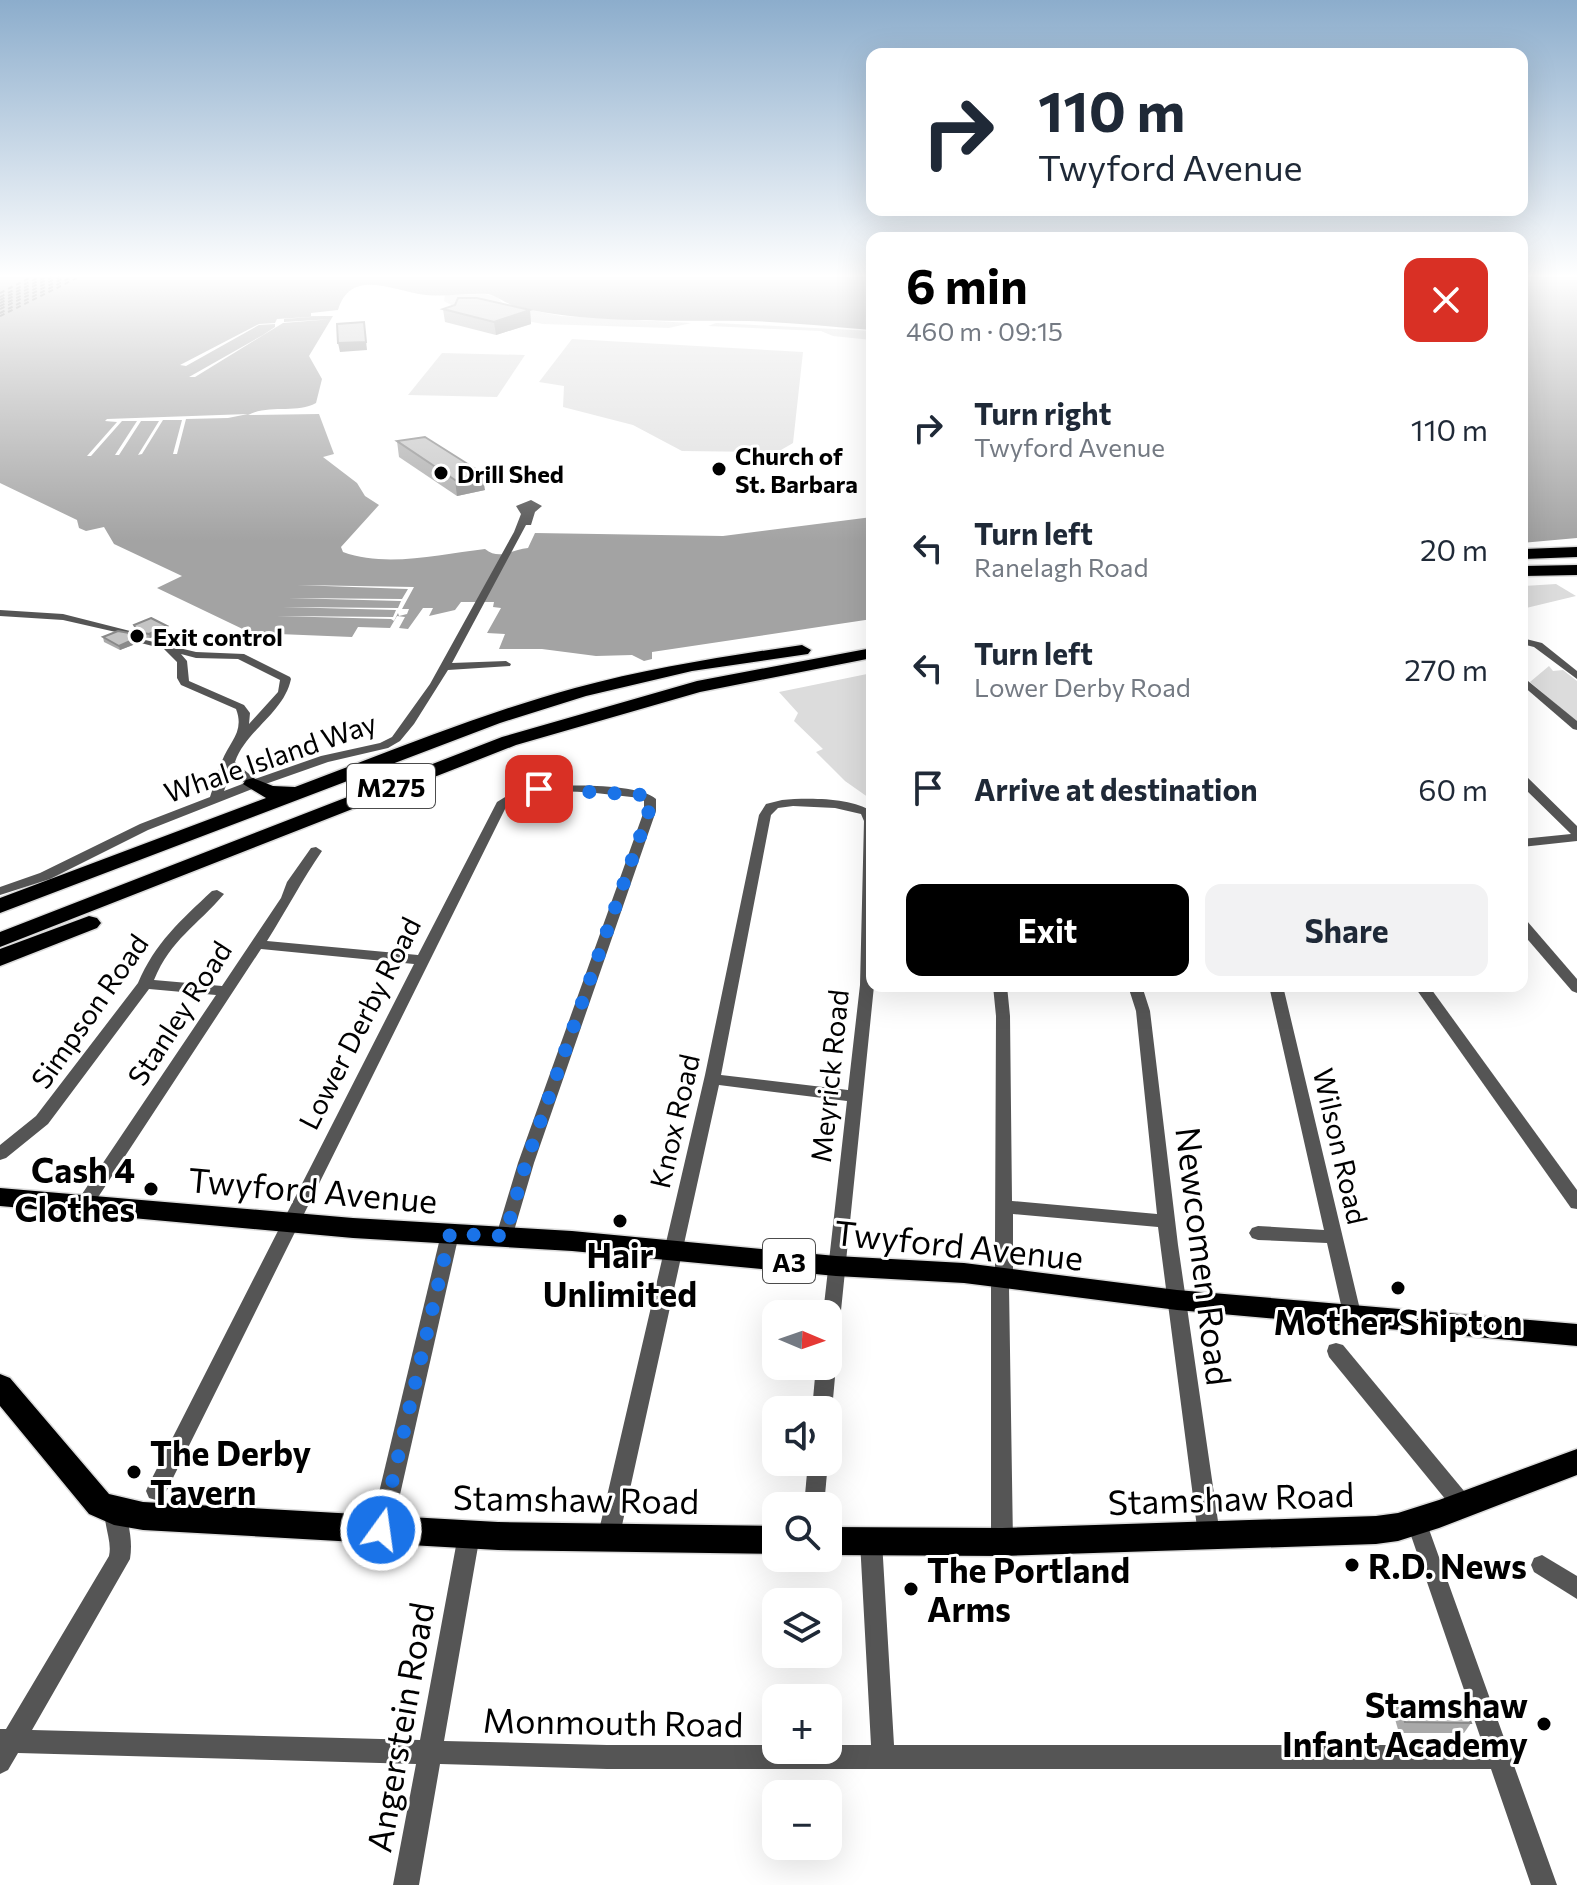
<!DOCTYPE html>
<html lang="en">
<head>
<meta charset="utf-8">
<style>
  :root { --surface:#fff; --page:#f2f2f3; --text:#1f2937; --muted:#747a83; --accent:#000 }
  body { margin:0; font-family:Commissioner,sans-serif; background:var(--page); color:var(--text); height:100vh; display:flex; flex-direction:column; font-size:30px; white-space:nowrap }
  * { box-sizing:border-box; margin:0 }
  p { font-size:26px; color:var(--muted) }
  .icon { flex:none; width:44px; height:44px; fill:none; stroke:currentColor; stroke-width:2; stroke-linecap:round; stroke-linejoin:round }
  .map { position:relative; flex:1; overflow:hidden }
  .sheet { position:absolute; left:866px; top:232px; width:662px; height:760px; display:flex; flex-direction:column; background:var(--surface); border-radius:16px; box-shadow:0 8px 32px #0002 }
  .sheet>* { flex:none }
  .banner { position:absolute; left:866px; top:48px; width:662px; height:168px; border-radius:16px; box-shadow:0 8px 32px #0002; background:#fff; color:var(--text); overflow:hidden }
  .needle { width:52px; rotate:92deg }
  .buttons { position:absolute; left:762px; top:1300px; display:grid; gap:16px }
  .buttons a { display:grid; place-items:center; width:80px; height:80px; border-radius:16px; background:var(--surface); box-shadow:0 8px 32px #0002; font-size:40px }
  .pin { position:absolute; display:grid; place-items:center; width:68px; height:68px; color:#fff; margin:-34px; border-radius:16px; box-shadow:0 4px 12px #0006 }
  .me { position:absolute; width:88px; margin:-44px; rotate:14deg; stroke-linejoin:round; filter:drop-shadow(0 0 6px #0008) }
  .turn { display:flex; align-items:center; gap:28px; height:168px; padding:0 40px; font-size:36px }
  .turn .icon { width:104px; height:104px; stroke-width:2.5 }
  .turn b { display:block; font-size:56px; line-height:68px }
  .round { display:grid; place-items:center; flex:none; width:84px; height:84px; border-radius:16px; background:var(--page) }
  .headline { display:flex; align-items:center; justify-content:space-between; height:136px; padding:0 40px }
  h1 { font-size:48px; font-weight:700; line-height:60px; color:var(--accent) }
  .cta { display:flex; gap:16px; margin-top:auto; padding:16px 40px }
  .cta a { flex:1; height:92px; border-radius:16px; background:var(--accent); color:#fff; font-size:32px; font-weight:700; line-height:92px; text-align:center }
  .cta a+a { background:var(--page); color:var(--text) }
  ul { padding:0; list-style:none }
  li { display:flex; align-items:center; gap:24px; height:120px; padding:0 40px }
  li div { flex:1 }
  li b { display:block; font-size:30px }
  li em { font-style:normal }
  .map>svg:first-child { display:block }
  .green { fill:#dcdcdc }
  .water { fill:#a3a3a3 }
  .pier { fill:#fff }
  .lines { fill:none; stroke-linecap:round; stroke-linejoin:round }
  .ferry { stroke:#444; stroke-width:2; stroke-dasharray:5 4; stroke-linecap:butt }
  .primary-casing { stroke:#dbdbdb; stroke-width:3 }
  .motorway-casing { stroke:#dbdbdb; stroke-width:3 }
  .minor { fill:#555; fill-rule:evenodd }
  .primary { fill:#000; fill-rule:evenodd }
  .motorway { fill:#000; fill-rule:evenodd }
  .wall { fill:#a9a9a9 }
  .shaded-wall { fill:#898989 }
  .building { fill:#c4c4c4; stroke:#898989; stroke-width:2 }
  .route { stroke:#1a73e8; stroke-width:14; stroke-dasharray:0 25.2 }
  .poi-dot { fill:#000; stroke:#fff; stroke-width:3 }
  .labels { text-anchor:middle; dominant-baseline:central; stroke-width:6; stroke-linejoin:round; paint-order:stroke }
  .far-poi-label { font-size:24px; font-weight:bold; fill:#000; stroke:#fff; text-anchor:start }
  .shield { fill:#fff; stroke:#4c4c4c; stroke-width:2 }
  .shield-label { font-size:26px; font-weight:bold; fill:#000 }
  .street-label { font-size:28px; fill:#000; stroke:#fff }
  .near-poi-label { font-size:34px; font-weight:bold; fill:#000; stroke:#fff; text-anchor:start }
  .near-street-label { font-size:34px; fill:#000; stroke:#fff }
</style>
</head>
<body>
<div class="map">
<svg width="1577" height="1885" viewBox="0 0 1577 1885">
  <rect width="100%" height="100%" fill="#fff"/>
  <!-- green -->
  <g class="green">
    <polygon points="485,294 497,297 504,305 561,316 691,323 669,328 543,324 457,308 444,301 445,295"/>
    <polygon points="716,323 872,331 872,340 833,336 821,331 708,326"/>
    <polygon points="572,339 803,352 793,443 781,450 771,452 682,451 633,425 563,407 564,386 539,382"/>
    <polygon points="442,353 525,355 497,397 408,395"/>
    <polygon points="1556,584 1576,596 1522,609 1522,586"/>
    <polygon points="1549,666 1553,671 1563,670 1577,681 1577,722 1530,682"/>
    <polygon points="872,673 872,800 845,781 816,752 823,749 794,721 798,713 779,692"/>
  </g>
  <!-- water -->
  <g class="water">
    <path d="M0 277H872V330C831 327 790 322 749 321 673 320 595 324 521 308 507 305 501 298 488 294 467 293 447 297 426 295 392 291 351 267 338 310L311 313V316H333L309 356 322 379 316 403C296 414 269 404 248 415L319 414 334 454 323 457 357 483 365 496 379 505 341 547 343 552C387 568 440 554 485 549 500 561 513 549 528 548L535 533 723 536 872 517V619L652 652V659L644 661 632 655 596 656 542 649H499L505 634 487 633 501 608 493 607 494 602H461L455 610 429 616 433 608H423L408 629 399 628 405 617 397 616 390 628 358 627 352 637 251 633 157 588 182 576 114 544 104 527 86 531 79 528 77 520 0 483Z"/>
    <polygon points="1522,277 1577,277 1577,538 1522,543"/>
  </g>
  <!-- pier -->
  <g class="pier">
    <polygon points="324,316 284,319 284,322 333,319 283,323 195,377 189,377 263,335 275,327 275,324 259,325 186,366 180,365 259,324 275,323 277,319"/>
    <polygon points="248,414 228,418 186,419 177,454 173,454 182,420 163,420 142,454 138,455 159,421 141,421 119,455 115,455 137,421 122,421 91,456 87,456 117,422 105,421 107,419"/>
    <polygon points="297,585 414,587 402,609 409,609 407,614 399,616 398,613 394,621 391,619 276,616 393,617 396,610 282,607 398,608 401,601 288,598 402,599 408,589"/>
  </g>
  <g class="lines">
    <!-- ferry -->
    <g class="ferry">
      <polyline points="0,293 32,277"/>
      <polyline points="0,297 39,277"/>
      <polyline points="0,300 46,277"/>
      <polyline points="0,303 52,277"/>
      <polyline points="0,306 59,277"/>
      <polyline points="0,309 66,277"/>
      <polyline points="0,313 72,277"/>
      <polyline points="0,316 79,277"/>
    </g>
    <!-- primary casing -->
    <g class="primary-casing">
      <g id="primary">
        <polygon points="0,1188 353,1218 572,1231 836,1256 964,1263 1177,1290 1577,1324 1577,1346 1177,1310 964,1283 836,1276 572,1251 353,1238 0,1206"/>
        <polygon points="0,1374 10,1378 109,1494 143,1502 498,1522 776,1526 776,1554 498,1550 143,1530 114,1525 89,1514 0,1406"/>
        <polygon points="1577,1449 1577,1475 1439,1528 1398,1541 1376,1544 1002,1556 828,1555 828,1527 1002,1528 1376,1516 1398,1513 1439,1500"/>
      </g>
    </g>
    <!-- motorway casing -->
    <g class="motorway-casing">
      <g id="motorway">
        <polygon points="1577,547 1577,557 1522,559 1522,549"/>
        <polygon points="1577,565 1577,575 1522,576 1522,566"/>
        <path d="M802 645 811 650 808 654 692 671 586 696 500 723 0 913V898L266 798 243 784 246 780 253 778 273 786 295 787C388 752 480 714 575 688 650 668 726 656 802 645Z"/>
        <polygon points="872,648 872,658 700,692 516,745 0,947 0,932 502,737 697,681"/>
        <polygon points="89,916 97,918 101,923 97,928 0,966 0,949"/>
      </g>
    </g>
    <!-- minor -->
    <g class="minor">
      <path d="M531 500 542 506 535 512 531 525H526L452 663 506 661 511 664 510 666 448 670 414 724 400 741 388 748 328 762 257 787 148 830 50 879 0 895V887L40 873 140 824 210 797C214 785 218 771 222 761 229 742 245 732 236 709L181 685 177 678V662L164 649 141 643V639L196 652 244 654 290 677 291 679C284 713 246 730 235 762L255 779 321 756 380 743 392 737 430 684 514 532 521 514 516 506ZM181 654 196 658 238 659 280 680 278 692 249 724 250 713 244 705 189 681 187 661ZM231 772 245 783 224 791Z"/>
      <polygon points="0,610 63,614 134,632 129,635 63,620 0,616"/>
      <polygon points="1522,638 1542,643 1577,671 1577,679 1534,647 1522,644"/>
      <polygon points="1522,676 1577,721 1577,730 1573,729 1522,685"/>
      <polygon points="1522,775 1526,776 1577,826 1577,841 1522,847 1522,839 1571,834 1522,786"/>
      <path d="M549 786C572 785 640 784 656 799V811L534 1163 511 1241 505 1243 499 1241 496 1236 518 1163 644 811V801L640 798C597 794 545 782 506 807L163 1498 156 1500 149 1498 146 1491 149 1484 414 964 261 949 91 1208 85 1209 79 1208 76 1203 216 995 149 989 48 1124 6 1158 0 1160V1145L36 1116 138 983C155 943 181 920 212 891L217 890 224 894C197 926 171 939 154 980L222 986 281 898 287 882 311 848 316 847 322 851C302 880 286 911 267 941L418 955 497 802 510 794Z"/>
      <path d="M782 800C806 798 852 797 872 812V986H874L837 1350 835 1356 828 1358V1314H823L847 1101 719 1085 619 1539 615 1546 608 1549 601 1546 597 1539 705 1075 759 815 766 804ZM793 806 835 808 861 814 864 821 860 985 848 1090 721 1075 771 815 778 808Z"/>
      <polygon points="1522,920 1527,921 1577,979 1577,993 1572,991 1522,933"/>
      <polygon points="993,986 1007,986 1010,1016 1012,1201 1157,1214 1136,1011 1128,986 1142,986 1150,1011 1178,1245 1220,1535 1216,1542 1209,1545 1202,1542 1198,1535 1158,1227 1013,1214 1013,1271 1009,1287 1013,1542 1009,1549 1002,1552 995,1549 991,1542 991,1287 995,1271 995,1239 996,1016"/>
      <polygon points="1269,986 1283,986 1362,1318 1360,1323 1353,1326 1346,1323 1344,1318 1327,1243 1258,1240 1252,1238 1249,1233 1252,1228 1258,1226 1324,1230"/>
      <polygon points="1414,986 1429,986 1577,1190 1577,1209 1571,1208"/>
      <polygon points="450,1227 456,1229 459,1234 392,1530 388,1537 381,1540 374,1537 370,1530 441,1234 444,1229"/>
      <polygon points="1336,1343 1343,1345 1469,1497 1472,1504 1469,1511 1462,1513 1455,1511 1329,1357 1327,1351 1329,1345"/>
      <polygon points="828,1359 833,1360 836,1366 832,1410 828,1416 828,1410 812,1410 816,1366 828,1366"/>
      <polygon points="808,1462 828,1462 824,1506 804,1506"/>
      <path d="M114 1501 121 1504C129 1521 133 1541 130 1559L32 1730 420 1740 458 1535 462 1528 469 1525 476 1528 480 1535 444 1741 607 1745H776V1750H828V1745H871L860 1541 864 1534 871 1531 878 1534 882 1541 894 1745H1483L1406 1521 1409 1514 1416 1511 1423 1514 1426 1521 1557 1885H1531L1491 1769H607L440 1764 419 1885H393L416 1764 18 1753 8 1770 0 1774V1729H6L109 1556C113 1539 100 1520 107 1504Z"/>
      <polygon points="1542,1555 1577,1576 1577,1599 1534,1572 1531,1565 1534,1558"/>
    </g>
    <!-- primary -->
    <use href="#primary" class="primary"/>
    <!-- motorway -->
    <use href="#motorway" class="motorway"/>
  </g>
  <!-- wall -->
  <g class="wall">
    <polygon points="443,309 530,310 531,324 496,335 445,322"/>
    <polygon points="397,441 485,490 457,496 399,457"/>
    <polygon points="168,631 150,638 139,637 138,643 120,650 104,642 103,637 129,633"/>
    <polygon points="1399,1701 1471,1723 1464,1733 1399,1733 1393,1712"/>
  </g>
  <!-- shaded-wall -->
  <g class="shaded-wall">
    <polygon points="530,310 531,324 496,335 494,322"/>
    <polygon points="364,322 367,350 340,352 338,343"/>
    <polygon points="482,473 485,490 457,496 455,480"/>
    <polygon points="167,626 168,631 150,638 149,634"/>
    <polygon points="138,632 139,637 138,643 120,650 119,646"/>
  </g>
  <!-- building -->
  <g class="building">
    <polygon points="458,298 477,298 530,310 494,322 443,309 455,305"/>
    <polygon points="364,322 366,342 338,343 337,324"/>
    <polygon points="425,437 482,473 455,480 397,441"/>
    <polygon points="151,618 167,626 149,634 138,632 137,638 119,646 103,637 118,631 129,633 136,628 134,625"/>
    <polygon points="1399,1701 1463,1702 1471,1723 1405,1722"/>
  </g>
  <!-- sky -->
  <linearGradient id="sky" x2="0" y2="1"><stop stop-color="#8cadcc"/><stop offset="0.51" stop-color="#fff"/><stop offset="1" stop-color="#fff" stop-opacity="0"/></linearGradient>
  <rect width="1577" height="541" fill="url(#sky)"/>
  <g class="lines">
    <!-- route -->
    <polyline class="route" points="381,1530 450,1234 505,1236 526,1163 651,805 650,799 643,795 539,789"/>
  </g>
  <!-- markers -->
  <g class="poi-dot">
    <circle cx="719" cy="469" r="8"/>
    <circle cx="441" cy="473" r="8"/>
    <circle cx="137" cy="636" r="8"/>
    <circle cx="151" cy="1189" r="8"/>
    <circle cx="620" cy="1221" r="8"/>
    <circle cx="1398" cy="1288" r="8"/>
    <circle cx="134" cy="1472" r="8"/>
    <circle cx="1352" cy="1565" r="8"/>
    <circle cx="911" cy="1589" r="8"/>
    <circle cx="1544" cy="1724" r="8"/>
  </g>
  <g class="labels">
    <!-- far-poi labels -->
    <g class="far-poi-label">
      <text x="735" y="455">Church of<tspan x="735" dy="28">St. Barbara</tspan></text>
      <text x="457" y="473">Drill Shed</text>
      <text x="153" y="636">Exit control</text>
    </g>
    <!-- shield labels -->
    <g class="shield">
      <rect x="347" y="764" width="88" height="44" rx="6"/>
      <rect x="763" y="1239" width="52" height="44" rx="6"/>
    </g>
    <g class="shield-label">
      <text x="391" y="786">M275</text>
      <text x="789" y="1261">A3</text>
    </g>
    <!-- street labels -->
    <g class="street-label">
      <text transform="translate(270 757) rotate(-19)">Whale Island Way</text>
      <text transform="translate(89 1011) rotate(-55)">Simpson Road</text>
      <text transform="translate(179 1013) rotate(-57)">Stanley Road</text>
      <text transform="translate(359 1023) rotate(-63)">Lower Derby Road</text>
      <text transform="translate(829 1076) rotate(-84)">Meyrick Road</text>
      <text transform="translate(674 1121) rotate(-77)">Knox Road</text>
      <text transform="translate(1341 1146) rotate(77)">Wilson Road</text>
    </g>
    <!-- near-poi labels -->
    <g class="near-poi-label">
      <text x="135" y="1169" text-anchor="end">Cash 4<tspan x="135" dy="39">Clothes</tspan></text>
      <text x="620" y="1254" text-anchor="middle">Hair<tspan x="620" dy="39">Unlimited</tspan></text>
      <text x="1398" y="1321" text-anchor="middle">Mother Shipton</text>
      <text x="150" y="1452">The Derby<tspan x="150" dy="39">Tavern</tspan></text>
      <text x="1368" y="1565">R.D. News</text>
      <text x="927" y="1569">The Portland<tspan x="927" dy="39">Arms</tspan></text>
      <text x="1528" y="1704" text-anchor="end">Stamshaw<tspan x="1528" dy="39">Infant Academy</tspan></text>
    </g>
    <!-- near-street labels -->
    <g class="near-street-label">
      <text transform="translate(313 1189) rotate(5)">Twyford Avenue</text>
      <text transform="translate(959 1244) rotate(6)">Twyford Avenue</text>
      <text transform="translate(1205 1256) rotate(83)">Newcomen Road</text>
      <text transform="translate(1231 1497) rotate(-2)">Stamshaw Road</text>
      <text transform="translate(576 1498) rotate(1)">Stamshaw Road</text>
      <text transform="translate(613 1721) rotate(1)">Monmouth Road</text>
      <text transform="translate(399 1727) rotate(-80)">Angerstein Road</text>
    </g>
  </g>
</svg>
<div class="buttons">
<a><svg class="needle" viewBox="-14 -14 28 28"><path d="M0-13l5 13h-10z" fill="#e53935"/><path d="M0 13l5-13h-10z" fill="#747a83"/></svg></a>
<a><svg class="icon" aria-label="sound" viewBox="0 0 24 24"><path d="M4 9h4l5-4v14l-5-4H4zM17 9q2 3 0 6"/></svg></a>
<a><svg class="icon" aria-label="search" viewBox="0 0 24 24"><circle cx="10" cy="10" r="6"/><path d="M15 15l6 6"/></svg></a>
<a><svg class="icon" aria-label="layers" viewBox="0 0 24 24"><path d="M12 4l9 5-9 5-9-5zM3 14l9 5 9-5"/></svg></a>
<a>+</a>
<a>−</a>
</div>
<div class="pin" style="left:539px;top:789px;background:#d93025"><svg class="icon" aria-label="arrive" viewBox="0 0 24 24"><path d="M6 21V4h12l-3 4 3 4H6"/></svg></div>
<svg class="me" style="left:381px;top:1530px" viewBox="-20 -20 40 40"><circle r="17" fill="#1a73e8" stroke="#fff" stroke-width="3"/><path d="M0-11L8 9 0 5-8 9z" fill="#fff"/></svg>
<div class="banner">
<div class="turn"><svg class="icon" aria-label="right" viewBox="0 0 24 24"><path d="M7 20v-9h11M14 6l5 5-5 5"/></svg><div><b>110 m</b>Twyford Avenue</div></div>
</div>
<section class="sheet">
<div class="headline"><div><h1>6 min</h1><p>460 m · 09:15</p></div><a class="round" style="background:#d93025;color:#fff"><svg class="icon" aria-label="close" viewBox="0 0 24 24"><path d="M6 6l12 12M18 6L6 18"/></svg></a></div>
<ul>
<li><svg class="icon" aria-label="right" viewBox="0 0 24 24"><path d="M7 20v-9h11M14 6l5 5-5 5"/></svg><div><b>Turn right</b><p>Twyford Avenue</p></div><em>110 m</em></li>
<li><svg class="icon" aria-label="left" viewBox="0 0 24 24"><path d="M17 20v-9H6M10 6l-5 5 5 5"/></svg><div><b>Turn left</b><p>Ranelagh Road</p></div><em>20 m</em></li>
<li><svg class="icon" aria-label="left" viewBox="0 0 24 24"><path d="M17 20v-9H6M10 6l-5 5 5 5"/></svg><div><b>Turn left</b><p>Lower Derby Road</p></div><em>270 m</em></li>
<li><svg class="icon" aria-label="arrive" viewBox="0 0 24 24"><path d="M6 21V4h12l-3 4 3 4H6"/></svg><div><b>Arrive at destination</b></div><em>60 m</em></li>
</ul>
<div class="cta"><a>Exit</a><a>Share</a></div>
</section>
</div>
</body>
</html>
